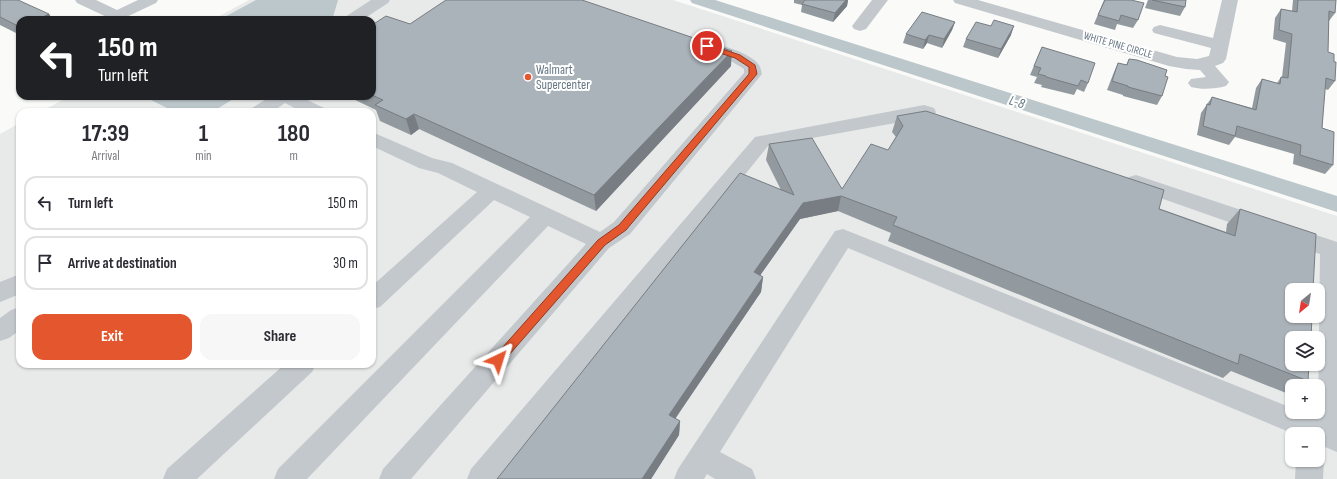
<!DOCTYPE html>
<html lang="en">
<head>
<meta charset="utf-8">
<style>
  :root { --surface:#fff; --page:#f7f7f7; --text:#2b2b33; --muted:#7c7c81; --line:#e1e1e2; --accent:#e4572e }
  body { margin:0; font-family:"Sofia Sans Condensed",sans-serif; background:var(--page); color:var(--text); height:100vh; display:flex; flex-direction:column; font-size:15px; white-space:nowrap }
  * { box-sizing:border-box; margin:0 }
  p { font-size:13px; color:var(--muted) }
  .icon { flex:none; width:22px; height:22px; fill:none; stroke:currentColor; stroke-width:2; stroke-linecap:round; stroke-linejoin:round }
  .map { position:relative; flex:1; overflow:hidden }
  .panel { position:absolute; left:16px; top:108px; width:360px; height:260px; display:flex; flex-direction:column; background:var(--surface); border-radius:12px; box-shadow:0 1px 3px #0004 }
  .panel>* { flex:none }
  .banner { position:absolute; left:16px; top:16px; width:360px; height:84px; border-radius:12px; box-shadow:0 1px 3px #0004; background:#202124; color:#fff; overflow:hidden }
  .needle { width:26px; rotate:210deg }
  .buttons { position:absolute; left:1285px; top:283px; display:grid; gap:8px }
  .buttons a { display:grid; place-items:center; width:40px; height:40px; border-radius:8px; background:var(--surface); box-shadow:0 1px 3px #0004; font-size:20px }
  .pin { position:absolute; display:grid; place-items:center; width:34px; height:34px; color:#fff; margin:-17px; border:2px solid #fff; border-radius:50%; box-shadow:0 1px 4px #0007 }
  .me { position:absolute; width:44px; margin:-22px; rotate:41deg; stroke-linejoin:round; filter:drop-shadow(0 0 3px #0008) }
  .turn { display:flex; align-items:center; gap:14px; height:84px; padding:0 16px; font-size:18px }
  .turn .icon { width:52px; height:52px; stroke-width:2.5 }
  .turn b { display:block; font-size:28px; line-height:34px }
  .eta { display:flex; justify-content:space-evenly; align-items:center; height:68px; text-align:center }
  .eta b { font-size:24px; font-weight:700; line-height:28px }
  .primary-button { display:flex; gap:8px; margin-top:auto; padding:8px 16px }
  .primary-button a { flex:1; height:46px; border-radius:12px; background:var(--accent); color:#fff; font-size:16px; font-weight:700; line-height:46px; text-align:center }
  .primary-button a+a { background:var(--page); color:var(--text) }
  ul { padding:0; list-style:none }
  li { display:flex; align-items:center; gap:12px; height:54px; margin:0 8px 6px; padding:0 8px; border:2px solid var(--line); border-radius:12px }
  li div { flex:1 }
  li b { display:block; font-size:15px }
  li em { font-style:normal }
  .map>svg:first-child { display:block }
  .built { fill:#e8e9e9; fill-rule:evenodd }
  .water { fill:#bbc7cb }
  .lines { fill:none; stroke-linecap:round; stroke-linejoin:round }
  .canal { fill:#bbc7cb; fill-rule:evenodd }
  .minor { fill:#c3c8cc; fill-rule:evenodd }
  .wall { fill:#929a9f }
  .shaded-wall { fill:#777d82 }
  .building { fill:#aab3b9; stroke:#777d82 }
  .route { fill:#e4572e; stroke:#94391e }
  .poi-dot { fill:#e4572e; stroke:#fff; stroke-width:1.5 }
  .labels { text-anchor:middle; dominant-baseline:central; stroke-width:4; stroke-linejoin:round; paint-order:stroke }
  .far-street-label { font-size:11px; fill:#657683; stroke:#fff }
  .poi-label { font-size:13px; fill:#657683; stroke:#fff; text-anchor:start }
  .water-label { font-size:14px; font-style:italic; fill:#60757c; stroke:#fff }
</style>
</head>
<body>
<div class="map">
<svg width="1337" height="479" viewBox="0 0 1337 479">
  <rect width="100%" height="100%" fill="#fafaf8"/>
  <!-- built -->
  <path class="built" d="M249 0H673L1337 216V479H0V134L20 123V364H372V112H40L70 96H372V20H212ZM1292 290H1318V316H1292ZM1292 338H1318V364H1292ZM1292 386H1318V412H1292ZM1292 434H1318V460H1292Z"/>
  <!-- water -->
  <g class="water">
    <polygon points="256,0 338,0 333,17 328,20 219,20"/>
    <polygon points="143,96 238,96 212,112 175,112"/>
  </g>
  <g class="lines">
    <!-- canal -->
    <polygon class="canal" points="690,0 715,0 1337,196 1337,212 692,3"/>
    <!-- minor -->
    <g class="minor">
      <polygon points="75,0 96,0 117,10 138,0 158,0 156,3 120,20 111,19 77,3"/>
      <polygon points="371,0 390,0 388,3 362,20 343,20 345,17"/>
      <polygon points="872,0 888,0 866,29 860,31 854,29 852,26"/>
      <path d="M953 0H978L1177 57 1197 59 1209 56 1211 48 1154 33 1152 30 1154 27 1160 25 1213 38 1222 0H1238L1226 59 1223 63 1215 66 1229 82 1226 86C1215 89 1202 90 1191 87L1188 83 1191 79 1206 77 1200 70 1186 69 1169 66 955 3Z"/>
      <path d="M703 40C718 44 750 52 759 65 761 68 761 71 762 74L630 234 609 248 411 479H379L383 469 586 244 548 226 307 479H274L278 469 530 217 494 200 380 307 372 309V286L477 192 438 173 419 168 372 146V132L432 158 452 163 600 232 614 222 744 73V69L731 61 697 49 695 45 697 41Z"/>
      <polygon points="271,96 299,96 324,108 326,112 302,112 285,103 272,112 250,112 252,108"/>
      <polygon points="924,105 934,108 936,112 934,116 768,146 499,479 467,479 471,469 755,137"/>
      <polygon points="1136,175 1337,242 1337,452 1318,444 1318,434 1294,434 848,248 720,452 752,469 756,479 715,479 707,474 704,479 674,479 678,469 835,231 843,229 1292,408 1292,412 1301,412 1317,418 1317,412 1318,412 1320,254 1129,187 1126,182 1129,177"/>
      <polygon points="20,274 20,294 0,302 0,282"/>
      <polygon points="20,307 20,330 9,338 0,341 0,318 11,310"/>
      <polygon points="285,364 316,364 312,372 197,479 163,479 167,469"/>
      <polygon points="1318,450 1320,451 1324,460 1323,479 1295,479 1296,460 1318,460"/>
    </g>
  </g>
  <!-- wall -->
  <g class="wall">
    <polygon points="0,0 49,14 53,20 20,20 20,35 0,25"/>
    <polygon points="794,0 848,0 847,6 833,22 801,12 802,5 794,3"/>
    <polygon points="1104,0 1131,0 1138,20 1133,28 1117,24 1115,30 1094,24"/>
    <polygon points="1148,0 1186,0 1185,7 1180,16 1145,8"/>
    <polygon points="1293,0 1336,0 1335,13 1329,21 1328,52 1334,62 1335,81 1328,90 1325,89 1322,128 1333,165 1325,174 1293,164 1294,154 1235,137 1229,145 1197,135 1201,113 1212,97 1252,108 1256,88 1262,79 1277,83 1281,77 1282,77 1286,43 1273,39 1275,18 1281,9 1292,11"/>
    <polygon points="955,22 952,30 942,48 927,43 923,49 903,43 906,34"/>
    <polygon points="410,24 731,66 596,211 419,129 411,135 380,121 376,110 347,96 372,96 372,25"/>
    <polygon points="1011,35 998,58 963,47 966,39"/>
    <polygon points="1042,47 1088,83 1084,92 1077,89 1074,95 1041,87 1042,85 1034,83 1037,77 1030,75"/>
    <polygon points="1129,59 1165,76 1162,96 1157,105 1123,96 1123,95 1107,90 1114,72 1118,63 1126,65"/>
    <polygon points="897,116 1226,232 1227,224 1240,209 1308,381 1302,386 1292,386 1292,395 1291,395 1231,371 1223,378 888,241 891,233 838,211 800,219 760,275 763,277 761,292 675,418 680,421 679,435 651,479 497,479 781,190 766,160 769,144 842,189 888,150 896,137 892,132"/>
  </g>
  <!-- shaded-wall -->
  <g class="shaded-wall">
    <polygon points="846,0 848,0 847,6 833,22 835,13"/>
    <polygon points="49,14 53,20 37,20"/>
    <polygon points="955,22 952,30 942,48 944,39"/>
    <polygon points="1014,26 1011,35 998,58 1001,49"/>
    <polygon points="929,35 927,43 923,49 925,40"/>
    <polygon points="732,51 731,66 596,211 594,195"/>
    <polygon points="414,114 419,129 411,135 406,119"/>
    <polygon points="841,196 838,211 800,219 752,287 754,272 803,203"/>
    <polygon points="763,277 761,292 669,428 669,415"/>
    <polygon points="680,421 679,435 651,479 642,479"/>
  </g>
  <!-- building -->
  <g class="building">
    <polygon points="0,0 18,0 49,14 37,20 20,20 20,27 0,17"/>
    <polygon points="446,0 582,0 732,51 594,195 414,114 406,119 375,105 383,100 372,95 372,25 386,16 410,24"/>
    <polygon points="805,0 846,0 835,13 802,4"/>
    <polygon points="1105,0 1131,0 1144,3 1138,20 1121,15 1119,21 1098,15"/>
    <polygon points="1152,0 1186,0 1185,7"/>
    <polygon points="1298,0 1336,0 1335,13 1329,11 1328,52 1334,54 1334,62 1336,62 1335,81 1326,78 1322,128 1334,132 1333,165 1300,155 1301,145 1237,126 1235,136 1203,126 1207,104 1210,105 1212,97 1256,110 1262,79 1280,84 1281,77 1288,78 1292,34 1279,30 1281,9 1297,12"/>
    <polygon points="922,12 955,22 944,39 929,35 925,40 906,34"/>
    <polygon points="994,20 1014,26 1001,49 966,39 976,22 991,26"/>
    <polygon points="1042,47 1095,63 1088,83 1081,80 1078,86 1046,77 1046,76 1038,74 1041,68 1034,66"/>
    <polygon points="1129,59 1137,60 1167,70 1165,76 1168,77 1162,96 1128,87 1128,86 1112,81 1118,63 1127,65"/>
    <polygon points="926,111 1164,190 1159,209 1235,236 1240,209 1316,234 1313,290 1292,290 1292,316 1312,316 1311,338 1292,338 1292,364 1309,364 1308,381 1240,354 1238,364 893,225 897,217 841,196 803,203 754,272 763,277 669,415 680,421 642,479 497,479 740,173 794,195 769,144 812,138 842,189 871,144 888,150 903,126 897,116"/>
  </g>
  <!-- route -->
  <polygon class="route" points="707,44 740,55 755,65 757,74 626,230 605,245 502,363 498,364 494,363 493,360 494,357 598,240 619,225 749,74 749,67 735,58 705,48 704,46"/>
  <!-- markers -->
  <circle class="poi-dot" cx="528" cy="77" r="4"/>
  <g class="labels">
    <!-- far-street labels -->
    <g class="far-street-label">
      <text transform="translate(1118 45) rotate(16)">WHITE PINE CIRCLE</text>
    </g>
    <!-- poi labels -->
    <g class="poi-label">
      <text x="536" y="70">Walmart<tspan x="536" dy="15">Supercenter</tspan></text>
    </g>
    <!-- water labels -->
    <g class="water-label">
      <text transform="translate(1017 102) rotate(18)">L-8</text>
    </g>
  </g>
</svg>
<div class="buttons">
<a><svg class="needle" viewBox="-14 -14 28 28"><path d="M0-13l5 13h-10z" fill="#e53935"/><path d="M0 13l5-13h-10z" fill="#7c7c81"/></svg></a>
<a><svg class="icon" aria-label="layers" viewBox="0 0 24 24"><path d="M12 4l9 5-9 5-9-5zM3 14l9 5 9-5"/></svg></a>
<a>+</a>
<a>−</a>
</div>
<div class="pin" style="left:707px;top:46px;background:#d93025"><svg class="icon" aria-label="arrive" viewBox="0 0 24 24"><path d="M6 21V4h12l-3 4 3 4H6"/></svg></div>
<svg class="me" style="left:498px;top:360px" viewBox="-20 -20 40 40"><path d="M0-17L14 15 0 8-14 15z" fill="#e4572e" stroke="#fff" stroke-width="4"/></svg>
<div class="banner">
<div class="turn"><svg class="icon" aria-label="left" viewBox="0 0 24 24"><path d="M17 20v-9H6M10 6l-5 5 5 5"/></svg><div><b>150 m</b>Turn left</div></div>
</div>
<section class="panel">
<div class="eta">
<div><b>17:39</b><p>Arrival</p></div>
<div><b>1</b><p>min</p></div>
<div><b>180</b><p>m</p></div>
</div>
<ul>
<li><svg class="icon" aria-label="left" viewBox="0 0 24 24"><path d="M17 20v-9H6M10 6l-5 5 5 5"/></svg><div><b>Turn left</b></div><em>150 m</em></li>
<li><svg class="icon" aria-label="arrive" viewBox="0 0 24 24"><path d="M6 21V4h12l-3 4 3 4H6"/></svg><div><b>Arrive at destination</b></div><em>30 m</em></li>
</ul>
<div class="primary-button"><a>Exit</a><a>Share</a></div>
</section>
</div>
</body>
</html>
